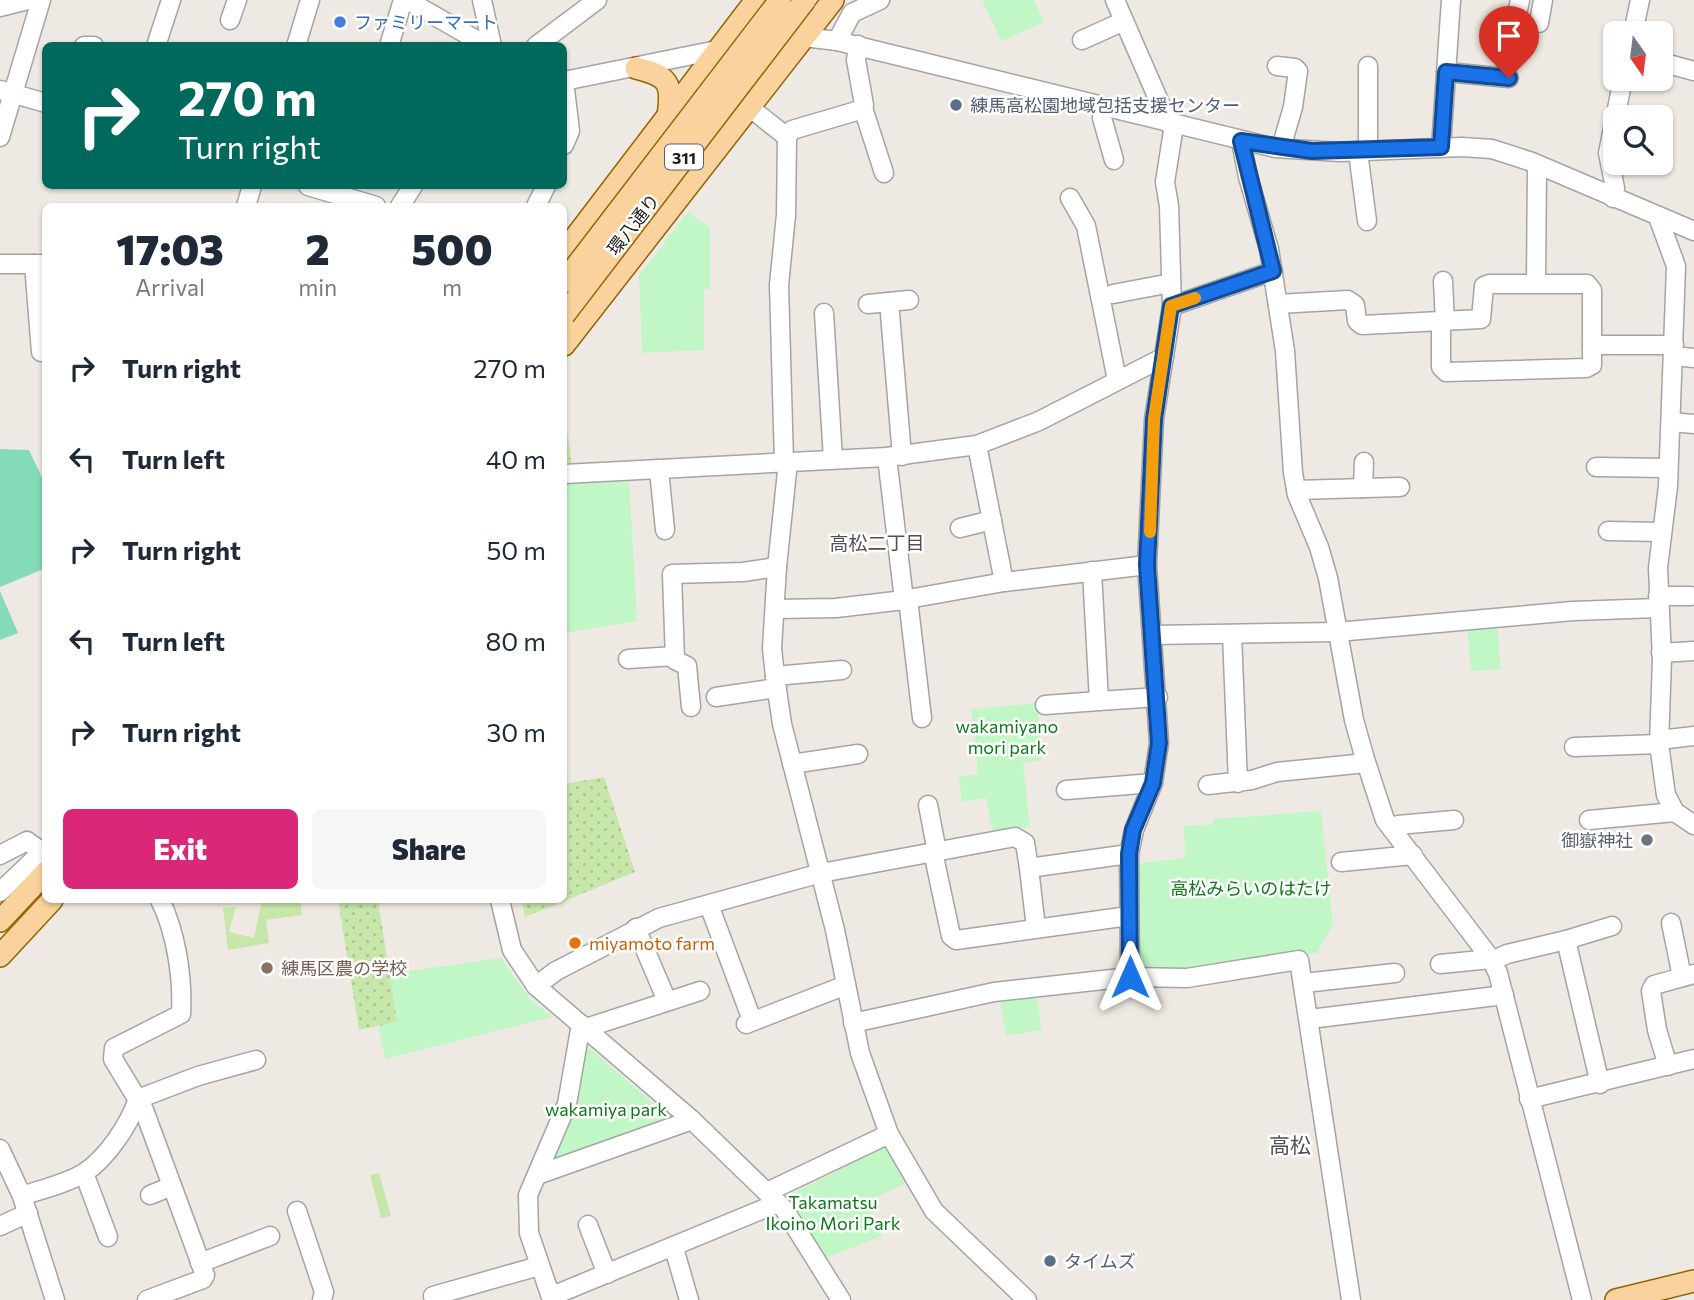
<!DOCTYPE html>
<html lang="en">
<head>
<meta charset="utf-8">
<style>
  :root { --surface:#fff; --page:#f6f6f7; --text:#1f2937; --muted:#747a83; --accent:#db2777 }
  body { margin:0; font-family:Commissioner,"Noto Sans JP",sans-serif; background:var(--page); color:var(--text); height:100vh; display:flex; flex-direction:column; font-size:26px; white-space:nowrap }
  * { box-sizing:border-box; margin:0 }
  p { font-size:23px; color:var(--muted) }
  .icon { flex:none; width:38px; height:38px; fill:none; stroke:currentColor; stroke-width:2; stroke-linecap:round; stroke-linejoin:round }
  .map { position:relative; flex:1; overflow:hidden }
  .side { position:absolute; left:42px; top:203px; width:525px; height:700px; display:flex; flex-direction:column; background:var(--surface); border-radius:10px; box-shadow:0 2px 5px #0004 }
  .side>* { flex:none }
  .guide { position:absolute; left:42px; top:42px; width:525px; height:147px; border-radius:10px; box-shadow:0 2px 5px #0004; background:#00695c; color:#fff; overflow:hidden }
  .needle { width:46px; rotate:166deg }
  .buttons { position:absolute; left:1603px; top:21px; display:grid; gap:14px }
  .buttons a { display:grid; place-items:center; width:70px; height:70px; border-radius:10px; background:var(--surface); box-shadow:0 2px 5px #0004; font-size:35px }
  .pin { position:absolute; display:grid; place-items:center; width:60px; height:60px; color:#fff; margin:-72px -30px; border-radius:50% 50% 50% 0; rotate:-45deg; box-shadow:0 0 7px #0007 }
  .pin .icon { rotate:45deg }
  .me { position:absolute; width:77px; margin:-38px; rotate:0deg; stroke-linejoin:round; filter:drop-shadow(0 0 5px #0008) }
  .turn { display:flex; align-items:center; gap:24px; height:147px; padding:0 21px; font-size:32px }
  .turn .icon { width:91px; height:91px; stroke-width:2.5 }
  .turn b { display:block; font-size:49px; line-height:60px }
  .eta { display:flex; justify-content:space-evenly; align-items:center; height:119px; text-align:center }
  .eta b { font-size:42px; font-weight:800; line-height:49px }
  .cta { display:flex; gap:14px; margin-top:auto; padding:14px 21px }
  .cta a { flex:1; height:80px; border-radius:10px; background:var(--accent); color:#fff; font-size:28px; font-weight:800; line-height:80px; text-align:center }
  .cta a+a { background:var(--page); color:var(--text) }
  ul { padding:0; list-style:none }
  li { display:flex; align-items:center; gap:21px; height:91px; padding:0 21px }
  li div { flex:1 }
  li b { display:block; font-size:26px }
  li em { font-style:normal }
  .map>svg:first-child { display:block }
  .grass { fill:#c7e7aa }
  .park { fill:#c1f7c6 }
  .garden { fill:url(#garden-dots) }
  .pitch { fill:#83dbba }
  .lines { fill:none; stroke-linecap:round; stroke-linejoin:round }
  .minor-casing { stroke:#a4a4a4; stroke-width:21 }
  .major-casing { stroke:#916405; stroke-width:24 }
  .minor { stroke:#fff; stroke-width:18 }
  .major { stroke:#f9d29d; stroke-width:21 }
  .major-bridge-casing { stroke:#916405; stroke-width:24; stroke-linecap:butt }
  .major-bridge { stroke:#f9d29d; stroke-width:21 }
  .route-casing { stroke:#114b97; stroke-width:18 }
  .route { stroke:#1a73e8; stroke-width:12 }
  .slow { stroke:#f59e0b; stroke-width:12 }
  .shop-dot { fill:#3f7fe0; stroke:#fff; stroke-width:2.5 }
  .service-dot { fill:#5c6f8a; stroke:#fff; stroke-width:2.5 }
  .worship-dot { fill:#6b7280; stroke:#fff; stroke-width:2.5 }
  .food-dot { fill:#e8710a; stroke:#fff; stroke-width:2.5 }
  .education-dot { fill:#8d6e63; stroke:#fff; stroke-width:2.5 }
  .labels { text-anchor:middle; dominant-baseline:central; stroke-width:5; stroke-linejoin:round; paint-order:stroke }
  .shield { fill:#fff; stroke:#616161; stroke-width:2 }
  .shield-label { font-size:16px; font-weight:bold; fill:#1d1d1d }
  .shop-label { font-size:18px; fill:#366cbe; stroke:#fff; text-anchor:start }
  .service-label { font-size:18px; fill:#4e5e75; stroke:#fff; text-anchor:start }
  .street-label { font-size:18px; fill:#1d1d1d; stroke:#fff }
  .park-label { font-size:18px; fill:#0f7719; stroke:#fff }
  .worship-label { font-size:18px; fill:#5b616d; stroke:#fff; text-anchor:end }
  .food-label { font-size:18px; fill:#c56008; stroke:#fff; text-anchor:start }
  .education-label { font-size:18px; fill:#785e54; stroke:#fff; text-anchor:start }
  .neighbourhood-label { font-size:19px; fill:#505050; stroke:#fff }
  .quarter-label { font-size:21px; fill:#505050; stroke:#fff }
</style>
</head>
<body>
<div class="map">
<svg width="1694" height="1300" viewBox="0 0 1694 1300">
  <defs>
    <pattern id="garden-dots" width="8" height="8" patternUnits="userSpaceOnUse" patternTransform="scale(1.75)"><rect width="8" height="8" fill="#c7e7aa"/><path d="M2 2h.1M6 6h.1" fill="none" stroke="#aac692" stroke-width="1.8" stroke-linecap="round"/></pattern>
  </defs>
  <rect width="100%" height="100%" fill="#eeeae3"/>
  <!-- grass -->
  <g class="grass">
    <polygon points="267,900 300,900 302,915 266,920 269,943 228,950 223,908 236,907 229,932 254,938 262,901"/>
    <polygon points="379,1173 391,1216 381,1218 370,1175"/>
  </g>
  <!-- park -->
  <g class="park">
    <polygon points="982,0 1034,0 1044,22 1001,41"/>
    <polygon points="688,212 710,227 710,289 704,290 704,350 642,353 639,276"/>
    <polygon points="629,478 637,621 564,633 564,481"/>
    <polygon points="1497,624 1501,669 1471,671 1467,626"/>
    <polygon points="1037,703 1042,760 1023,763 1030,827 993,833 986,798 962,802 958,777 978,774 971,709"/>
    <polygon points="1321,811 1333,924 1317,953 1308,954 1307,951 1184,972 1142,972 1138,967 1134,864 1185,858 1184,826 1213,824 1213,819"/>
    <polygon points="501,958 530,999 552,1017 386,1059 378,1026 397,1022 388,974"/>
    <polygon points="1036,993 1042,1030 1006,1036 1000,1000"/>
    <polygon points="590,1049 669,1117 667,1124 554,1164 549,1159 584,1050"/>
    <polygon points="883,1147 889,1148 910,1181 866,1202 882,1236 824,1259 782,1199"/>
  </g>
  <!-- garden -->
  <g class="garden">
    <polygon points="564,410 572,468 564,469"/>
    <polygon points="604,777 635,872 525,917 522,900 564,900 564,784"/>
    <polygon points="338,900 378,900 397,1022 359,1030"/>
  </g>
  <!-- pitch -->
  <g class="pitch">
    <polygon points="0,449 29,450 45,484 46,568 0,587"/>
    <polygon points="0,591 18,633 0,640"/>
  </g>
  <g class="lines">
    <!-- minor casing -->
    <g class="minor-casing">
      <g id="minor">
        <polyline points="407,0 487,46"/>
        <polyline points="482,0 492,46"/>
        <polyline points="1115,0 1169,124"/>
        <polyline points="0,7 28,0"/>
        <polyline points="1517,14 1520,0"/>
        <polyline points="230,20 237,0"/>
        <polyline points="1539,23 1543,0"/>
        <polyline points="1633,33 1640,0"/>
        <polyline points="1082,40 1124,21"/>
        <polyline points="837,41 852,13 880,0"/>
        <polyline points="765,42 804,37 837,41 1275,148 1340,152 1462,147 1492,149 1532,162 1694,231"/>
        <polyline points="84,46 94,46"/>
        <polyline points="156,46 171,0"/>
        <polyline points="296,46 310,0"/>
        <polyline points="389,46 403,0"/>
        <polyline points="536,46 597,0"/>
        <polyline points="1661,62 1694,71"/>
        <polyline points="1277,66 1295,68 1298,71 1293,107 1281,148"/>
        <polyline points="1368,66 1368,151"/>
        <polyline points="1446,72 1509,78"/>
        <polyline points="564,81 727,48"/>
        <polyline points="0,90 46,103"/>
        <polyline points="749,107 787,137 792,130 860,110 864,105 856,60 858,45"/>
        <polyline points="1104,107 1102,118 1114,160"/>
        <polyline points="863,108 884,173"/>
        <polyline points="0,137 41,0"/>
        <polyline points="1241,141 1248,177 1269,249 1285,351 1293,473 1297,495 1319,547 1328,578 1354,720 1365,759 1385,820 1491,959 1498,973 1582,1300"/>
        <polyline points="564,145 570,131 564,81"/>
        <polyline points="1441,147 1451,0"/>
        <polyline points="1358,152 1367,221"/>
        <polyline points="308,186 376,206"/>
        <polyline points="1070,198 1086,226 1117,380"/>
        <polyline points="1613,198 1615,188 1608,153 1623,79"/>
        <polyline points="246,206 252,186"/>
        <polyline points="400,206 413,186"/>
        <polyline points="536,206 546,186"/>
        <polyline points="1658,217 1676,266 1668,486 1658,568 1662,659 1659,744 1666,795 1675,812 1694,825"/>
        <polyline points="0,264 46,264"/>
        <polyline points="34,264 41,352"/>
        <polyline points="1443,281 1445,323"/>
        <polyline points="1536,282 1537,165"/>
        <polyline points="1113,294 1171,283"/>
        <polyline points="889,302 902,456"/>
        <polyline points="868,304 909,300"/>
        <polyline points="1278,304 1348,300 1355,305 1357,321 1362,325 1481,319 1484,286 1489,284 1587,284 1592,290 1592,365 1586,368 1446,372 1441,367 1441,323"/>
        <polyline points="1172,306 1273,271"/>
        <polyline points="824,313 833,459"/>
        <polyline points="1592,345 1674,345"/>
        <polyline points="1674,356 1694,358"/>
        <polyline points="1671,422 1694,424"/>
        <polyline points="977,445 1004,582"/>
        <polyline points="887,457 904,600 908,599 922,718"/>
        <polyline points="784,462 779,285 786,215 787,137"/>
        <polyline points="788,462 777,567 772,648 775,676 782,724 835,930 860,1053 889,1134 934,1211 1027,1300"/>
        <polyline points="1596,467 1668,468"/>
        <polyline points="659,470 665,530"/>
        <polyline points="564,474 887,457 977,445 1039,421 1164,357"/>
        <polyline points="1363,488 1364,462"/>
        <polyline points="1296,490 1400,487"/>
        <polyline points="960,528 992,520"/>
        <polyline points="1608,531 1662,532"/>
        <polyline points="1092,571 1099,701 1158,697"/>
        <polyline points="1658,596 1691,596"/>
        <polyline points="908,599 1004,582 1147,565"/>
        <polyline points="775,609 836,608 904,600"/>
        <polyline points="1232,634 1238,783"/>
        <polyline points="1154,635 1337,632 1573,611 1658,608"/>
        <polyline points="1661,653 1694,651"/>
        <polyline points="628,659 675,656"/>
        <polyline points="775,676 842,670"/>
        <polyline points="716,697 777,688"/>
        <polyline points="1045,705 1099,701"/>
        <polyline points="691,707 687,666 675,660 672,574 743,572 777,567"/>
        <polyline points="1659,740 1694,736"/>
        <polyline points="1574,747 1659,744"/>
        <polyline points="792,764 858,754"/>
        <polyline points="1208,785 1252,780 1277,772 1366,763"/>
        <polyline points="1066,790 1153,783"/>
        <polyline points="928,805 937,852"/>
        <polyline points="1589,820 1675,812"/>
        <polyline points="1392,829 1398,825 1454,820"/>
        <polyline points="933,852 951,936 956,940 1129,916"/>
        <polyline points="0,855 27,841 42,852"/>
        <polyline points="1341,862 1413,855"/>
        <polyline points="1029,868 1036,928"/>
        <polyline points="0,892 46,848"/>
        <polyline points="500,900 512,950 536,986 692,1120 784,1209 841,1300"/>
        <polyline points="709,905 749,1012"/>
        <polyline points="1671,923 1682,977"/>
        <polyline points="636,928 667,1001"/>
        <polyline points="1566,940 1612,926"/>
        <polyline points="1492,961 1507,954 1566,940 1600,1084"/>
        <polyline points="1440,964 1491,959"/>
        <polyline points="1130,977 1129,854 1134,830 1153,783 1159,743 1147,565 1154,419 1172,306 1169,206 1165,182 1174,125"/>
        <polyline points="1304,983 1395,973"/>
        <polyline points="536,986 556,971 659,918 821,873 1015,837 1025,843 1029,868 1129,854"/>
        <polyline points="1310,1019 1504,995"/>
        <polyline points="853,1023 994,992 1130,977 1187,978 1299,960 1351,1300"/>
        <polyline points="746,1024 846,985"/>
        <polyline points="586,1028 700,991"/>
        <polyline points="1668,1066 1657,1030 1651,991 1654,985 1694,974"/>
        <polyline points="1529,1099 1694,1059"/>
        <polyline points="0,1149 22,1196 55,1300"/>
        <polyline points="84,1173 108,1237"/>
        <polyline points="537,1175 692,1120"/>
        <polyline points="767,1192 889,1134"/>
        <polyline points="150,1195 172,1186"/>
        <path d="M22 1196C42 1189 66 1184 84 1173 107 1158 129 1125 138 1099L198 1076 256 1060"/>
        <polyline points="297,1211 324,1292 322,1300"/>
        <polyline points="588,1225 607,1274"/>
        <polyline points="0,1226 28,1213"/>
        <polyline points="674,1248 689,1300"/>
        <polyline points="200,1263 270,1236"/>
        <polyline points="433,1296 539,1266"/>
        <polyline points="552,1296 778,1203"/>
        <path d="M147 1300 203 1279 205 1275 144 1110 113 1059 114 1048 181 1014C183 977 176 932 160 900"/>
        <polyline points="552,1300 529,1233 528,1195 567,1104 581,1024"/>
      </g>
    </g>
    <!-- major casing -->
    <g class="major-casing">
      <g id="major">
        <path d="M636 68C668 76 673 82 668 116"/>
        <polyline points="564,252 756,0"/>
        <polyline points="564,345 833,0"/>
        <polyline points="0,921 46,872"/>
        <polyline points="0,956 52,900"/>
        <polyline points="1616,1300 1694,1281"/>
      </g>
    </g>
    <!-- minor -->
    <use href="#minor" class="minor"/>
    <!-- major -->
    <use href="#major" class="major"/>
    <!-- major-bridge casing -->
    <g class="major-bridge-casing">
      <g id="major-bridge">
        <polyline points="564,282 780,0"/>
        <polyline points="564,315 805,0"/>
      </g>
    </g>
    <!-- major-bridge -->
    <use href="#major-bridge" class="major-bridge"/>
  </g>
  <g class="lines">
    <!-- route casing -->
    <g class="route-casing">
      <polyline id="route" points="1130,977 1129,854 1133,830 1153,783 1159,743 1147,565 1154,419 1171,306 1273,271 1241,141 1312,151 1441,147 1446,72 1509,78"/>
    </g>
    <!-- route -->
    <use href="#route" class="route"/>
    <!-- slow -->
    <polyline class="slow" points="1150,532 1154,419 1171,306 1195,298"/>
  </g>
  <!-- markers -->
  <circle class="shop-dot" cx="340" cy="22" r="7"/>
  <g class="service-dot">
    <circle cx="956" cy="105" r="7"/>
    <circle cx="1050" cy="1261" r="7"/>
  </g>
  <circle class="worship-dot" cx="1647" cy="840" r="7"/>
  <circle class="food-dot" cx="575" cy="943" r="7"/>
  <circle class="education-dot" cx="267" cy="968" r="7"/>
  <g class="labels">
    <!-- shield labels -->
    <rect class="shield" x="665" y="144.5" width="38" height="25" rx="5"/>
    <g class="shield-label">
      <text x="684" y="157">311</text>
    </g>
    <!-- shop labels -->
    <g class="shop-label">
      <text x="354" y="22">ファミリーマート</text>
    </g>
    <!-- service labels -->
    <g class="service-label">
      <text x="970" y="105">練馬高松園地域包括支援センター</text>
      <text x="1064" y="1261">タイムズ</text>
    </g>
    <!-- street labels -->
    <g class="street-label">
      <text transform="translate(633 224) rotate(-52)">環八通り</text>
    </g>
    <!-- park labels -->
    <g class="park-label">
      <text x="1007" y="726">wakamiyano<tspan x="1007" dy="21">mori park</tspan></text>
      <text x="1251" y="888">高松みらいのはたけ</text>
      <text x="606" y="1109">wakamiya park</text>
      <text x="833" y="1202">Takamatsu<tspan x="833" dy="21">Ikoino Mori Park</tspan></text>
    </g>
    <!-- worship labels -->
    <g class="worship-label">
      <text x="1633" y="840">御嶽神社</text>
    </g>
    <!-- food labels -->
    <g class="food-label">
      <text x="589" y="943">miyamoto farm</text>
    </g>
    <!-- education labels -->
    <g class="education-label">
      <text x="281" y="968">練馬区農の学校</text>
    </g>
    <!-- neighbourhood labels -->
    <g class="neighbourhood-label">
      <text x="877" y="542">高松二丁目</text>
    </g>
    <!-- quarter labels -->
    <g class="quarter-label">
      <text x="1290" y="1144">高松</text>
    </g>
  </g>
</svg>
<div class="buttons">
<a><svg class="needle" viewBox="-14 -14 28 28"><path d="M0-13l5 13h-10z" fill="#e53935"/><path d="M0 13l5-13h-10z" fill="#747a83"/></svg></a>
<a><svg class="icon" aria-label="search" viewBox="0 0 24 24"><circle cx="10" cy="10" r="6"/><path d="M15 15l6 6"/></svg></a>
</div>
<div class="pin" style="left:1509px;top:78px;background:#d93025"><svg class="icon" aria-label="arrive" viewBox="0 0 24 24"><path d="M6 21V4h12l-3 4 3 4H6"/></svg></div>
<svg class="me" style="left:1130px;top:977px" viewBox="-20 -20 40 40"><path d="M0-17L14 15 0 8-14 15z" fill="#1a73e8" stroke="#fff" stroke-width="4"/></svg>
<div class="guide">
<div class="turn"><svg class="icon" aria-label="right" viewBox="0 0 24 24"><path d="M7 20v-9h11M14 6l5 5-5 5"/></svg><div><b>270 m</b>Turn right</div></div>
</div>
<section class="side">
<div class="eta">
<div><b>17:03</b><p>Arrival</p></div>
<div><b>2</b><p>min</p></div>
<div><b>500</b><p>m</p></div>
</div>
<ul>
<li><svg class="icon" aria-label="right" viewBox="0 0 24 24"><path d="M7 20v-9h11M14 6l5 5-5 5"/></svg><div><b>Turn right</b></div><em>270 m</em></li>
<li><svg class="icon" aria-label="left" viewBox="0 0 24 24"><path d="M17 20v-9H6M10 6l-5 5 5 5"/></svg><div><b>Turn left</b></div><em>40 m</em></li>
<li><svg class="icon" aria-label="right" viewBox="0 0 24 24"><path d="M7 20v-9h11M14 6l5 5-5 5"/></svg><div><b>Turn right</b></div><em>50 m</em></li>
<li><svg class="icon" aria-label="left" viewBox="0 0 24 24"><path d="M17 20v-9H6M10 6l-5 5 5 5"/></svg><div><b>Turn left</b></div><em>80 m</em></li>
<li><svg class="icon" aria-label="right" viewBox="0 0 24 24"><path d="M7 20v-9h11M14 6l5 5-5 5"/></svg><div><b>Turn right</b></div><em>30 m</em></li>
</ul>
<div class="cta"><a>Exit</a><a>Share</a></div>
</section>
</div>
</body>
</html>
